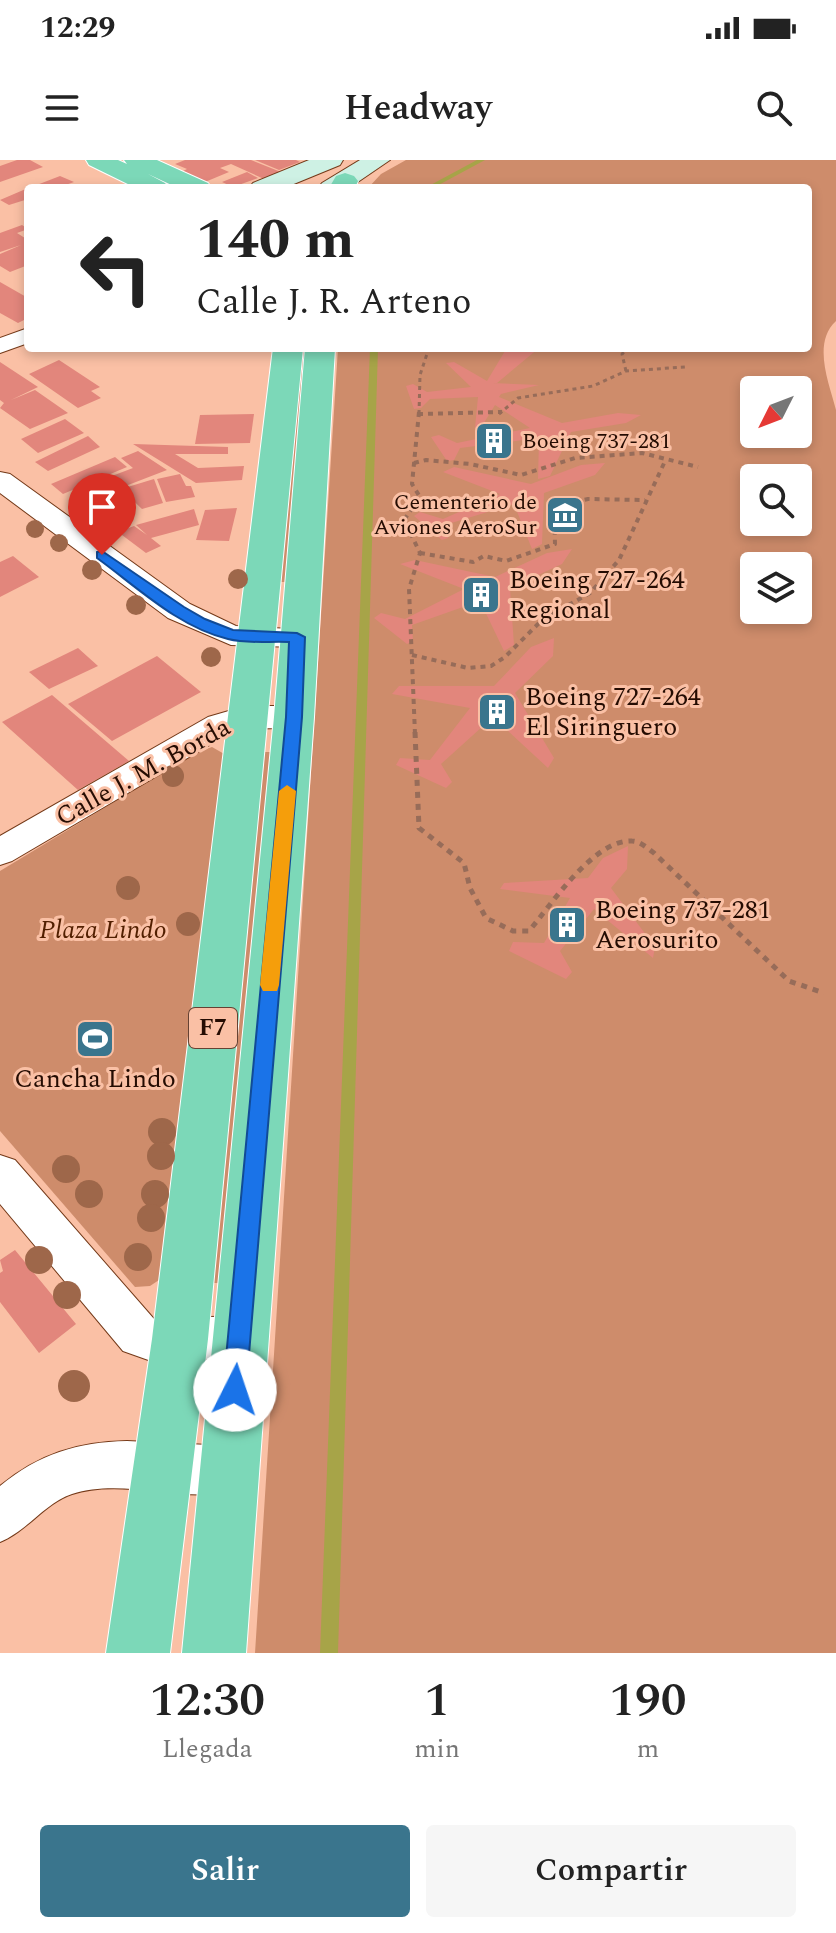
<!DOCTYPE html>
<html lang="es">
<head>
<meta charset="utf-8">
<style>
  :root { --surface:#fff; --page:#f6f6f6; --text:#222; --muted:#767676; --accent:#3a758d }
  body { margin:0; font-family:Spectral,serif; background:var(--page); color:var(--text); height:100vh; display:flex; flex-direction:column; font-size:30px; white-space:nowrap }
  * { box-sizing:border-box; margin:0 }
  p { font-size:26px; color:var(--muted) }
  .icon { flex:none; width:44px; height:44px; fill:none; stroke:currentColor; stroke-width:2; stroke-linecap:round; stroke-linejoin:round }
  .map { position:relative; height:1493px; overflow:hidden }
  .drawer { display:flex; flex-direction:column; background:var(--surface); flex:1 }
  .drawer>* { flex:none }
  .top-card { position:absolute; left:24px; top:24px; width:788px; height:168px; border-radius:8px; box-shadow:0 4px 12px #0003; background:#fff; color:var(--text); overflow:hidden }
  .needle { width:52px; rotate:228deg }
  .controls { position:absolute; left:740px; top:216px; display:grid; gap:16px }
  .controls a { display:grid; place-items:center; width:72px; height:72px; border-radius:8px; background:var(--surface); box-shadow:0 4px 12px #0003; font-size:40px }
  .pin { position:absolute; display:grid; place-items:center; width:68px; height:68px; color:#fff; margin:-82px -34px; border-radius:50% 50% 50% 0; rotate:-45deg; box-shadow:0 0 8px #0007 }
  .pin .icon { rotate:45deg }
  .me { position:absolute; width:88px; margin:-44px; rotate:4deg; stroke-linejoin:round; filter:drop-shadow(0 0 6px #0008) }
  .turn { display:flex; align-items:center; gap:28px; height:168px; padding:0 40px; font-size:36px }
  .turn .icon { width:104px; height:104px; stroke-width:2.5 }
  .turn b { display:block; font-size:56px; line-height:68px }
  .eta { display:flex; justify-content:space-evenly; align-items:center; height:136px; text-align:center }
  .eta b { font-size:48px; font-weight:600; line-height:56px }
  .cta { display:flex; gap:16px; margin-top:auto; padding:16px 40px }
  .cta a { flex:1; height:92px; border-radius:8px; background:var(--accent); color:#fff; font-size:32px; font-weight:600; line-height:92px; text-align:center }
  .cta a+a { background:var(--page); color:var(--text) }
  .status { display:flex; justify-content:space-between; align-items:center; height:56px; padding:0 40px; background:var(--surface); direction:ltr }
  .status svg { height:22px; fill:currentColor }
  header { display:flex; justify-content:space-between; align-items:center; height:104px; padding:0 40px; background:var(--surface); font-size:36px; font-weight:600 }
  .map>svg:first-child { display:block }
  .green { fill:#ce8c6b; fill-rule:evenodd }
  .lines { fill:none; stroke-linecap:round; stroke-linejoin:round }
  .stream { fill:#a7a448; fill-rule:evenodd }
  .building { fill:#e2867c }
  .minor-casing { stroke:#743918; stroke-width:2 }
  .secondary-casing { stroke:#743918; stroke-width:2 }
  .trunk-casing { stroke:#fff; stroke-width:2 }
  .path-far2 { stroke:#976c59; stroke-width:3; stroke-dasharray:4 4; stroke-linecap:butt }
  .path-far1 { stroke:#976c59; stroke-width:4; stroke-dasharray:5 5; stroke-linecap:butt }
  .path { stroke:#976c59; stroke-width:5; stroke-dasharray:6 6; stroke-linecap:butt }
  .minor { fill:#fff; fill-rule:evenodd }
  .secondary { fill:#cef1e4; fill-rule:evenodd }
  .trunk { fill:#7cd8b8; fill-rule:evenodd }
  .tree { fill:#9e674a }
  .route { fill:#1a73e8; stroke:#114b97; stroke-width:2 }
  .slow { fill:#f59e0b }
  .labels { text-anchor:middle; dominant-baseline:central; stroke-width:6; stroke-linejoin:round; paint-order:stroke }
  .far-poi-label { font-size:22px; fill:#250c02; stroke:#fac0a5; text-anchor:start }
  .shield { fill:#fac0a5; stroke:#654233; stroke-width:2 }
  .shield-label { font-size:24px; font-weight:bold; fill:#250c02 }
  .poi-label { font-size:26px; fill:#250c02; stroke:#fac0a5; text-anchor:start }
  .street-label { font-size:26px; fill:#250c02; stroke:#fac0a5 }
  .park-label { font-size:26px; font-style:italic; fill:#521f00; stroke:#fac0a5 }
</style>
</head>
<body>
<div class="status"><b>12:29</b><svg viewBox="0 0 49 12"><path d="M0 12V9h3v3zM5 12V6h3v6zM10 12V3h3v9zM15 12V0h3v12zM26 1h20v11H26zM47 4h2v5h-2z"/></svg></div>
<header><svg class="icon" aria-label="menu" viewBox="0 0 24 24"><path d="M4 6h16M4 12h16M4 18h16"/></svg>Headway<svg class="icon" aria-label="search" viewBox="0 0 24 24"><circle cx="10" cy="10" r="6"/><path d="M15 15l6 6"/></svg></header>
<div class="map">
<svg width="836" height="1493" viewBox="0 0 836 1493">
  <rect width="100%" height="100%" fill="#fac0a5"/>
  <!-- green -->
  <g class="green">
    <path d="M406 0H836V161C812 183 829 223 836 250V1493H255L338 188H808V28H368L381 14ZM754 230H798V274H754ZM754 318H798V362H754ZM754 406H798V450H754Z"/>
    <polygon points="301,188 310,188 293,422 281,422"/>
    <polygon points="212,587 226,595 159,1120 150,1126 135,1127 0,971 0,711 195,593"/>
    <polygon points="262,592 276,592 228,1123 209,1123"/>
  </g>
  <g class="lines">
    <!-- stream -->
    <g class="stream">
      <polygon points="477,0 485,0 433,28 425,28"/>
      <polygon points="370,188 378,188 338,1493 320,1493"/>
    </g>
  </g>
  <!-- building -->
  <g class="building">
    <polygon points="17,0 30,0 43,7 0,22 0,6"/>
    <polygon points="185,0 251,0 281,12 264,19 231,4 220,8 229,12 205,22 181,12 187,9 175,4"/>
    <polygon points="255,0 296,0 300,2 279,10"/>
    <polygon points="247,12 258,18 233,27 222,22"/>
    <polygon points="60,16 74,22 57,28 29,28"/>
    <polygon points="28,28 28,39 9,45 0,40"/>
    <polygon points="22,65 28,69 17,73 28,80 28,105 10,112 0,106 0,94 21,85 0,92 0,73"/>
    <polygon points="0,122 28,138 28,158 18,163 0,153"/>
    <polygon points="491,188 539,188 497,223 492,223 539,225 501,234 499,237 562,263 618,253 641,255 626,263 571,272 550,316 538,319 539,278 460,288 454,300 447,301 431,277 439,275 457,283 530,268 495,245 482,266 475,268 478,237 430,239 421,248 414,249 406,226 413,224 427,232 471,227 446,203 454,202 487,221 505,191 491,191"/>
    <polygon points="59,200 100,227 91,231 101,238 78,248 29,214"/>
    <polygon points="0,202 38,227 11,240 35,230 68,253 30,269 0,248 4,243 0,240"/>
    <polygon points="254,254 250,283 195,284 200,255"/>
    <polygon points="65,259 84,273 38,293 21,279"/>
    <polygon points="88,276 100,287 48,311 35,302"/>
    <polygon points="133,284 228,287 228,294 175,294 198,308 244,306 242,320 196,323"/>
    <polygon points="138,291 167,310 97,337 83,327 133,308 121,298"/>
    <polygon points="115,297 127,307 63,334 51,324"/>
    <polygon points="605,303 595,315 544,333 542,384 532,389 514,344 448,364 448,378 442,380 414,356 420,352 443,359 500,334 443,312 454,307 531,324 581,305"/>
    <polygon points="180,314 186,326 191,326 195,337 166,342 157,319"/>
    <polygon points="154,319 163,343 142,349 121,329"/>
    <polygon points="237,348 229,381 196,380 205,350"/>
    <polygon points="194,349 199,365 151,378 161,386 146,393 118,372 134,366 147,375 136,365"/>
    <polygon points="572,389 562,404 510,428 514,485 504,491 480,441 412,465 413,481 407,484 374,458 381,453 405,459 464,429 400,404 415,400 495,417 547,393"/>
    <polygon points="13,396 39,417 0,437 0,402"/>
    <polygon points="554,478 553,496 515,533 554,598 548,608 493,557 441,604 452,622 446,628 396,605 400,598 430,600 470,548 392,534 399,526 494,526 531,487"/>
    <polygon points="78,488 98,506 49,529 29,512"/>
    <polygon points="157,496 201,532 112,581 68,544"/>
    <polygon points="52,535 129,601 78,630 2,562"/>
    <polygon points="628,686 627,709 611,728 655,787 653,798 594,749 560,791 572,812 566,819 509,791 513,782 544,783 570,738 500,729 504,723 588,718 603,698"/>
    <polygon points="15,1090 76,1164 39,1193 0,1142 0,1113 3,1111 0,1100"/>
  </g>
  <g class="lines">
    <!-- minor casing -->
    <g class="minor-casing">
      <g id="minor">
        <polygon points="28,168 28,183 0,193 0,178"/>
        <polygon points="0,312 10,314 190,444 236,466 308,470 312,477 308,484 297,487 231,485 168,458 0,333"/>
        <path d="M246 546H294L305 549 310 557 305 565C281 571 255 565 230 573L12 701 0 705V676L208 557Z"/>
        <polygon points="0,995 15,1000 154,1159 239,1156 255,1162 262,1177 255,1192 239,1198 154,1202 123,1191 0,1044"/>
        <path d="M127 1281 229 1286 246 1293 253 1310 246 1327C195 1348 127 1316 72 1334 45 1343 27 1371 0 1382V1326C39 1294 77 1282 127 1281Z"/>
      </g>
    </g>
    <!-- secondary casing -->
    <g class="secondary-casing">
      <g id="secondary">
        <polygon points="309,0 343,0 340,5 284,28 249,28 253,23"/>
        <polygon points="360,0 390,0 349,28 318,28 322,23"/>
      </g>
    </g>
    <!-- trunk casing -->
    <g class="trunk-casing">
      <g id="trunk">
        <polygon points="86,0 118,0 127,4 124,0 157,0 208,23 212,28 178,28 148,14 165,23 169,28 136,28 89,5"/>
        <polygon points="345,13 354,16 358,21 355,28 329,28 336,16"/>
        <polygon points="273,188 303,188 208,1179 170,1493 106,1493 152,1179"/>
        <polygon points="305,188 335,188 314,557 246,1493 182,1493 274,557"/>
      </g>
    </g>
    <!-- path-far2 -->
    <g class="path-far2">
      <polyline points="626,211 622,194 628,188"/>
      <polyline points="419,254 420,215 429,188"/>
      <polyline points="499,254 518,238 593,226 626,211 685,207"/>
    </g>
    <!-- path-far1 -->
    <g class="path-far1">
      <polyline points="418,254 502,252"/>
      <polyline points="414,303 426,300 470,304 521,315 575,298 642,293 698,307"/>
      <polyline points="420,393 473,402 484,396 506,401 555,384 554,346 588,339 645,340"/>
      <polyline points="412,495 468,508 491,506 505,497 542,460 590,433 619,400 666,299"/>
      <polyline points="415,574 409,429 420,393 404,360 420,337 412,324 419,252"/>
    </g>
    <!-- path -->
    <path class="path" d="M415 572 419 668 464 703 470 728 486 758 513 771H529C551 745 594 679 632 681 640 681 647 688 654 693L789 821 824 833"/>
    <!-- minor -->
    <use href="#minor" class="minor"/>
    <!-- secondary -->
    <use href="#secondary" class="secondary"/>
    <!-- trunk -->
    <use href="#trunk" class="trunk"/>
  </g>
  <!-- trees -->
  <g class="tree">
    <circle cx="35" cy="369" r="9"/>
    <circle cx="59" cy="383" r="9"/>
    <circle cx="92" cy="410" r="10"/>
    <circle cx="238" cy="419" r="10"/>
    <circle cx="136" cy="445" r="10"/>
    <circle cx="211" cy="497" r="10"/>
    <circle cx="173" cy="616" r="11"/>
    <circle cx="128" cy="728" r="12"/>
    <circle cx="188" cy="764" r="12"/>
    <circle cx="162" cy="972" r="14"/>
    <circle cx="161" cy="996" r="14"/>
    <circle cx="66" cy="1009" r="14"/>
    <circle cx="89" cy="1034" r="14"/>
    <circle cx="155" cy="1034" r="14"/>
    <circle cx="151" cy="1058" r="14"/>
    <circle cx="138" cy="1097" r="14"/>
    <circle cx="39" cy="1100" r="14"/>
    <circle cx="67" cy="1135" r="14"/>
    <circle cx="74" cy="1226" r="16"/>
  </g>
  <!-- route -->
  <path class="route" d="M102 391 184 447 205 459 233 470 297 473 305 477 302 557 246 1230 243 1238 235 1241 227 1238 223 1230 286 557 289 482C270 481 247 484 228 479 178 467 137 427 97 398V392Z"/>
  <!-- slow -->
  <polygon class="slow" points="287,625 296,631 279,825 277,831 263,831 260,825 279,631"/>
  <!-- icons -->
  <defs>
    <g id="building-square" transform="scale(2)"><rect x="-9" y="-9" width="18" height="18" rx="4" fill="#3a758d" stroke="#fac0a5"/><path d="M-4-6H4V6H1V3H-1V6H-4ZM-2.5-4.3h1.7v1.8h-1.7ZM.8-4.3h1.7v1.8H.8ZM-2.5-1h1.7V.8h-1.7ZM.8-1h1.7V.8H.8Z" fill="#fff"/></g>
    <g id="museum-square" transform="scale(2)"><rect x="-9" y="-9" width="18" height="18" rx="4" fill="#3a758d" stroke="#fac0a5"/><path d="M0-6L6-3V-2H-6V-3ZM-5-1h2V3h-2ZM-1-1h2V3h-2ZM3-1h2V3H3ZM-6 4H6V6H-6Z" fill="#fff"/></g>
    <g id="stadium-square" transform="scale(2)"><rect x="-9" y="-9" width="18" height="18" rx="4" fill="#3a758d" stroke="#fac0a5"/><path d="M0-5a6.5 5 0 1 0 0 10a6.5 5 0 1 0 0-10ZM-3.5-1.8h7v3.6h-7Z" fill="#fff"/></g>
  </defs>
  <g fill-rule="evenodd">
    <use href="#building-square" x="494" y="281"/>
    <use href="#museum-square" x="565" y="355"/>
    <use href="#building-square" x="481" y="435"/>
    <use href="#building-square" x="497" y="552"/>
    <use href="#building-square" x="567" y="765"/>
    <use href="#stadium-square" x="95" y="879"/>
  </g>
  <g class="labels">
    <!-- far-poi labels -->
    <g class="far-poi-label">
      <text x="522" y="281">Boeing 737-281</text>
      <text x="537" y="342" text-anchor="end">Cementerio de<tspan x="537" dy="25">Aviones AeroSur</tspan></text>
    </g>
    <!-- shield labels -->
    <rect class="shield" x="189" y="848" width="48" height="40" rx="6"/>
    <g class="shield-label">
      <text x="213" y="868">F7</text>
    </g>
    <!-- poi labels -->
    <g class="poi-label">
      <text x="509" y="420">Boeing 727-264<tspan x="509" dy="30">Regional</tspan></text>
      <text x="525" y="537">Boeing 727-264<tspan x="525" dy="30">El Siringuero</tspan></text>
      <text x="595" y="750">Boeing 737-281<tspan x="595" dy="30">Aerosurito</tspan></text>
      <text x="95" y="919" text-anchor="middle">Cancha Lindo</text>
    </g>
    <!-- street labels -->
    <g class="street-label">
      <text transform="translate(143 612) rotate(-29)">Calle J. M. Borda</text>
    </g>
    <!-- park labels -->
    <g class="park-label">
      <text x="103" y="770">Plaza Lindo</text>
    </g>
  </g>
</svg>
<div class="controls">
<a><svg class="needle" viewBox="-14 -14 28 28"><path d="M0-13l5 13h-10z" fill="#e53935"/><path d="M0 13l5-13h-10z" fill="#767676"/></svg></a>
<a><svg class="icon" aria-label="search" viewBox="0 0 24 24"><circle cx="10" cy="10" r="6"/><path d="M15 15l6 6"/></svg></a>
<a><svg class="icon" aria-label="layers" viewBox="0 0 24 24"><path d="M12 4l9 5-9 5-9-5zM3 14l9 5 9-5"/></svg></a>
</div>
<div class="pin" style="left:102px;top:395px;background:#d93025"><svg class="icon" aria-label="arrive" viewBox="0 0 24 24"><path d="M6 21V4h12l-3 4 3 4H6"/></svg></div>
<svg class="me" style="left:235px;top:1230px" viewBox="-20 -20 40 40"><circle r="19" fill="#fff"/><path d="M0-13L10 11 0 6-10 11z" fill="#1a73e8"/></svg>
<div class="top-card">
<div class="turn"><svg class="icon" aria-label="left" viewBox="0 0 24 24"><path d="M17 20v-9H6M10 6l-5 5 5 5"/></svg><div><b>140 m</b>Calle J. R. Arteno</div></div>
</div>
</div>
<section class="drawer">
<div class="eta">
<div><b>12:30</b><p>Llegada</p></div>
<div><b>1</b><p>min</p></div>
<div><b>190</b><p>m</p></div>
</div>
<div class="cta"><a>Salir</a><a>Compartir</a></div>
</section>
</body>
</html>
